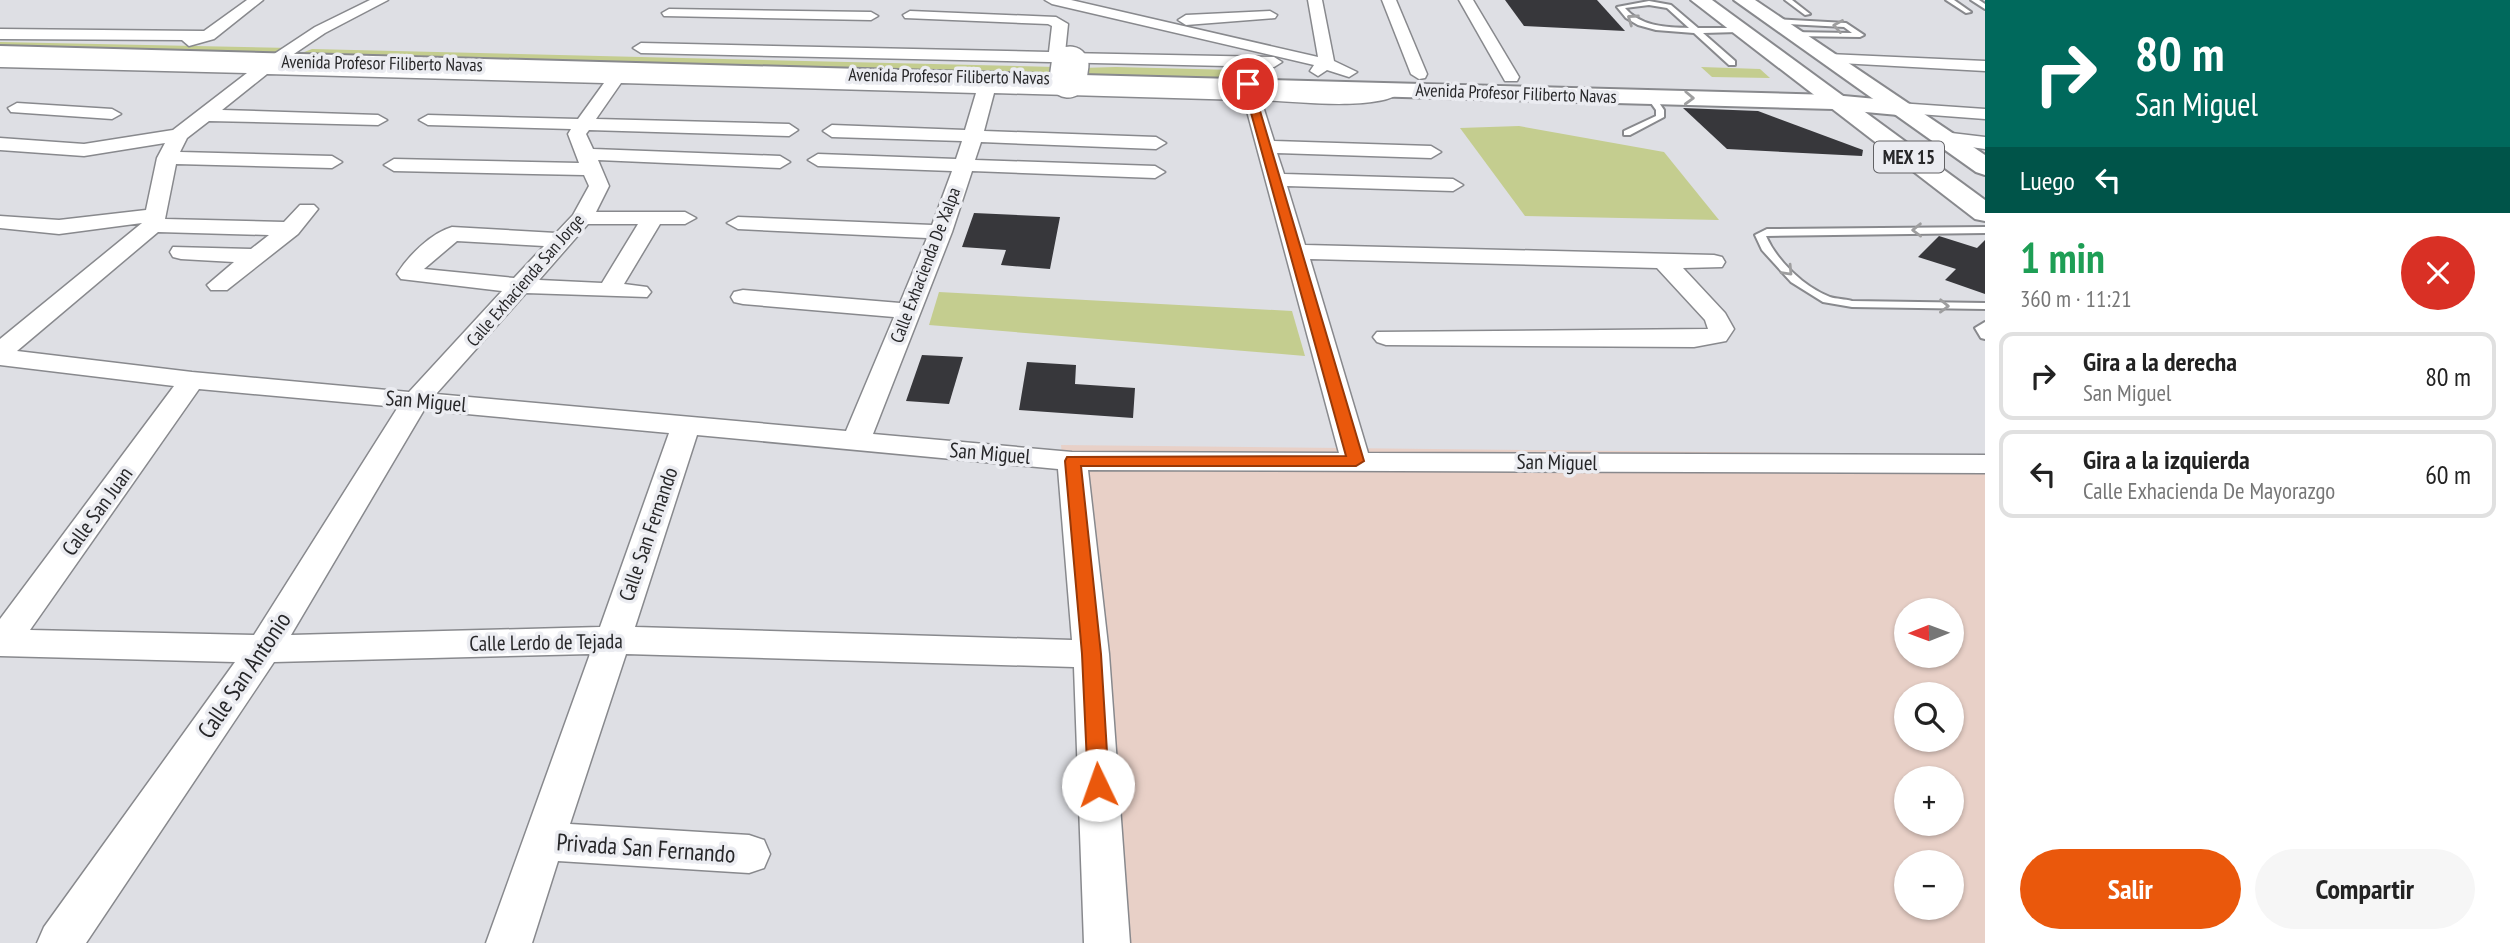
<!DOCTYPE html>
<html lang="es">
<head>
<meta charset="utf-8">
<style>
  :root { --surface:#fff; --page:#f6f6f6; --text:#222; --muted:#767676; --line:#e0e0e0; --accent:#ea580c }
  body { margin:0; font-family:"PT Sans Narrow",sans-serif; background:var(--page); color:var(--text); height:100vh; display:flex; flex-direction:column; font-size:26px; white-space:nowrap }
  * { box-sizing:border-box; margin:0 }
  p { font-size:23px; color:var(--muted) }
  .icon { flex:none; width:38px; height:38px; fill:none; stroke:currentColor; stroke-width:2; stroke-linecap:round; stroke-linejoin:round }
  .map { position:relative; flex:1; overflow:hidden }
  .sheet { display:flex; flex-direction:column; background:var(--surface); width:525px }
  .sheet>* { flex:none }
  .hud { background:#00695c; color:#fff; overflow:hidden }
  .needle { width:46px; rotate:269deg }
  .tools { position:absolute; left:1894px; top:598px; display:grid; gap:14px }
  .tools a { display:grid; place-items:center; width:70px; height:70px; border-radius:50%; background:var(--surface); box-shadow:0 2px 5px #0004; font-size:35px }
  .pin { position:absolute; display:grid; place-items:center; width:60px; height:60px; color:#fff; margin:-30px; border:4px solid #fff; border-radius:50%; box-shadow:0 2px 7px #0007 }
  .me { position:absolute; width:77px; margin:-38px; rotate:357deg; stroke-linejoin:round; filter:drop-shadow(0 0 5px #0008) }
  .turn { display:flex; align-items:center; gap:24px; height:147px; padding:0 35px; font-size:32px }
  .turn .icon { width:91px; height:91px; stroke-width:2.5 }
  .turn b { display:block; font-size:49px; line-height:60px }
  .then { display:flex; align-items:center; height:66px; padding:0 35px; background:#0003; gap:14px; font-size:26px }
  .round { display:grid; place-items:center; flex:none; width:74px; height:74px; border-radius:37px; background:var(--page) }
  .summary { display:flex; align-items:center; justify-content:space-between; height:119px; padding:0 35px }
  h1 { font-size:42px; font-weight:700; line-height:52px; color:#1e9e55 }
  .action { display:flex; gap:14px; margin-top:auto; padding:14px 35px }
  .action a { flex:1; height:80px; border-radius:42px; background:var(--accent); color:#fff; font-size:28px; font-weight:700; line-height:80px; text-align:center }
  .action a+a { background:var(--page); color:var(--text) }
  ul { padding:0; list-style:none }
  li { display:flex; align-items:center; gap:21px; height:88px; margin:0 14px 10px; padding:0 21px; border:4px solid var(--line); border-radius:14px }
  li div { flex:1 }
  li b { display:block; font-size:26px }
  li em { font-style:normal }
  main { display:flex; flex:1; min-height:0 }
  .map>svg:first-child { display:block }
  .industrial { fill:#e8d0c7; fill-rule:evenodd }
  .green { fill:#c4cd8f }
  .building { fill:#37373b }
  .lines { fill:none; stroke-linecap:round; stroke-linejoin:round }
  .service-casing { stroke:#88898d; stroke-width:4 }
  .minor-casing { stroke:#88898d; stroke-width:3 }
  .tertiary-casing { stroke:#88898d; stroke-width:40 }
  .secondary-casing { stroke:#88898d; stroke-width:4 }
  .primary-casing { stroke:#88898d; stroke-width:4 }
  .service { fill:#fff; fill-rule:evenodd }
  .minor { fill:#fff; fill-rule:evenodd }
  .tertiary { stroke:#fff; stroke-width:37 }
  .secondary { fill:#fff; fill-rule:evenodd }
  .primary { fill:#fff; fill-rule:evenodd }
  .oneway { stroke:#9e9e9f }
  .route { fill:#ea580c; stroke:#983908; stroke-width:2 }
  .labels { text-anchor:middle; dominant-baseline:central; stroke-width:7; stroke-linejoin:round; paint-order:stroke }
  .far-street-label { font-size:18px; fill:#272729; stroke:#ebecf1 }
  .shield { fill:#ebecf1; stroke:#626265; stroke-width:2 }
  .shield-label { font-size:19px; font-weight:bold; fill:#272729 }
  .street-label { font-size:21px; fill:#272729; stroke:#ebecf1 }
  .near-street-label { font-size:24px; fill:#272729; stroke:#ebecf1 }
</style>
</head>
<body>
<main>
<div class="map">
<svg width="1985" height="943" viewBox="0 0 1985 943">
  <rect width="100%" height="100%" fill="#dedfe4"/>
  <!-- industrial -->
  <path class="industrial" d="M1061 445 1985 455V943H1113ZM1906 611H1951V656H1906ZM1906 695H1951V740H1906ZM1906 779H1951V824H1906ZM1906 863H1951V908H1906Z"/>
  <!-- green -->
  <g class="green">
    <polygon points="0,42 292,48 283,56 0,49"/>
    <polygon points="312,49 1056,67 1056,76 294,56"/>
    <polygon points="1116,67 1235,70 1240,76 1239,80 1084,76 1080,68"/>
    <polygon points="1701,67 1760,69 1770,78 1712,77"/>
    <polygon points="1519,126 1664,152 1719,220 1525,216 1460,128"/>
    <polygon points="939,292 1292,311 1305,356 929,325"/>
  </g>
  <!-- building -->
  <g class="building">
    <polygon points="1505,0 1597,0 1625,31 1524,26"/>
    <polygon points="1683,108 1758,111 1863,150 1862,156 1727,149"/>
    <polygon points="974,213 1060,217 1050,269 1001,265 1006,250 962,247"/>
    <polygon points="1939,236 1977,248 1985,240 1985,294 1945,280 1956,269 1918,257"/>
    <polygon points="922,355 963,357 949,404 906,401"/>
    <polygon points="1027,362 1076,365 1075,384 1135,388 1133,418 1019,410"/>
  </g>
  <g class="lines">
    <!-- service casing -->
    <g class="service-casing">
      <g id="service">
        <polygon points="1785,0 1792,0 1810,14 1805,15"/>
        <polygon points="1946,0 1954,0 1971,12 1966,13"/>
        <polygon points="1971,0 1979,0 1985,4 1985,9"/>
        <path d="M1649 1 1671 5 1698 28H1741L1738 32 1703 33 1735 61V65H1729L1694 33 1656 30 1638 25 1626 18 1617 7ZM1649 5 1667 8 1689 28C1666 27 1641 27 1625 8Z"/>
        <polygon points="1774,19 1846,23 1864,35 1860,37 1792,36 1789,36 1789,32 1852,33 1844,27 1771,23"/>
        <polygon points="1647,94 1653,94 1664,110 1664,117 1630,135 1624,135 1624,131 1656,116 1656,110 1646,96"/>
        <path d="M1985 227V233L1766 236C1777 261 1804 287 1830 297 1836 299 1845 299 1852 301L1985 303V309L1852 307 1823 302 1791 282 1762 250 1755 235 1767 229Z"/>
        <polygon points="1985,322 1985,339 1981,338 1975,328"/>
      </g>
    </g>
    <!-- minor casing -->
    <g class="minor-casing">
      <g id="minor">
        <polygon points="247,0 263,0 214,39 189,46 182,40 0,39 0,29 204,31"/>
        <path d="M370 0H388L325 33 279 64 1241 89 1237 74 1245 69 1253 74 1258 90 1374 93 1389 85H1401L1404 89C1386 113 1292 101 1261 100L1274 141 1431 146 1441 152 1431 158 1277 153 1284 174 1453 179 1463 185 1453 191 1287 186 1305 245 1714 255 1722 257 1725 262 1722 267 1683 268 1725 313 1734 329 1726 341 1694 347 1386 345 1377 342 1373 337 1377 332 1708 329 1705 320 1657 268 1310 259 1368 453 1985 455V473L1088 470 1109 654 1130 943H1084L1074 667 626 654 570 824 749 835 764 840 770 854 764 868 749 873 558 861 532 943H486L590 654 274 662 86 943H37L44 927 235 662 0 656V619L174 386 0 365V339L142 223 59 234 0 228V216L59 220 146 210 157 158 165 143 84 156 0 150V138L84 144 173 130 247 73 0 67V57L259 64 315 27ZM267 74 604 83 578 119 428 115 419 120 428 125 571 129 568 134 579 163 394 159 384 165 394 171 584 175 589 186 573 215 556 233 452 227C431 233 408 256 397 274L401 279 502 291 409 392 192 372 17 351 158 232 269 235 251 249 173 247 170 252 173 257 181 259 234 262 207 285 211 290H227L298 234 318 209 314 205H300L284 222 165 219 176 164 332 168 342 162 332 156 180 152 187 138 209 121 378 125 387 120 378 115 222 110ZM621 83 976 93 965 130 832 125 823 131 832 137 962 141 956 159 818 154 808 160 818 166 952 171 932 225 738 217 727 223 738 229 927 238 900 303 743 290 734 292 731 297 734 302 743 304 894 317 846 431 436 394 526 293 647 297 651 292 647 287 624 284 660 224H685L696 218 685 212H596L609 186 598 160 780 168 790 162 780 156 593 149 586 134 589 130 789 136 798 130 789 124 596 119ZM994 93 1244 100 1339 453 1072 452 873 434 952 232 972 171 1155 178 1165 172 1155 166 975 160 981 142 1156 149 1166 143 1156 137 984 131ZM588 224H638L602 283 539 280ZM457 241 544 246 514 278 424 269ZM199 389 398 407 254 635 30 630ZM424 410 669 433 600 627 291 635ZM697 435 1058 469 1072 640 635 627Z"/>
        <polygon points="1045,0 1071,0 1318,57 1308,0 1322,0 1334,61 1357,72 1349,77 1327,70 1318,76 1310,71 1314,65 1052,4"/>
        <polygon points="1382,0 1396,0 1427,74 1425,78 1419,79 1411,74"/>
        <polygon points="1459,0 1473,0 1519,77 1517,81 1505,81"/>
        <polygon points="669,9 871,12 878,16 871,20 664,16 662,13"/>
        <polygon points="910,11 1056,17 1068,24 1065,53 1274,57 1282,62 1274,67 641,53 633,48 641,43 1049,52 1052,26 1048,24 905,18 903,15"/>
        <polygon points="1270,11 1277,15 1275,18 1186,25 1178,20 1186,15"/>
        <polygon points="1828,54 1985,61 1985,71 1822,62 1822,56"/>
        <polygon points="17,103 112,109 121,114 112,119 11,112 8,108"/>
        <polygon points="1898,103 1985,109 1985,119 1892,112 1889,108 1892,104"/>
        <polygon points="1943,132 1985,137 1985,149 1936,142 1934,138"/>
      </g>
    </g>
    <!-- tertiary casing -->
    <g class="tertiary-casing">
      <polyline id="tertiary" points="1068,79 1070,65"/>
    </g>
    <!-- secondary casing -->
    <g class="secondary-casing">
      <polygon id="secondary" points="0,46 1833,95 1898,101 1906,103 1910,108 1906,113 1898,115 1833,109 0,58"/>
    </g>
    <!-- primary casing -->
    <g class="primary-casing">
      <g id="primary">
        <polygon points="1691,0 1712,0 1985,200 1985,221 1975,219"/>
        <polygon points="1734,0 1755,0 1985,155 1985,175 1976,172"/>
      </g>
    </g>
    <!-- service -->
    <use href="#service" class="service"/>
    <!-- minor -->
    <use href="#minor" class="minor"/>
    <!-- tertiary -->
    <use href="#tertiary" class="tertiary"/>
    <!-- secondary -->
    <use href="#secondary" class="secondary"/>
    <!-- primary -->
    <use href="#primary" class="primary"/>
  </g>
  <!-- one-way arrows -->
  <defs><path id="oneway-chevron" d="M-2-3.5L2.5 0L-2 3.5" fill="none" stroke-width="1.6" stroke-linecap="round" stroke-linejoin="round" transform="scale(1.75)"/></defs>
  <g class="oneway">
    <use href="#oneway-chevron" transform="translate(1632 19) rotate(-145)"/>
    <use href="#oneway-chevron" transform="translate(1838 26) rotate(-170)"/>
    <use href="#oneway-chevron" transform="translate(1689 98) rotate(2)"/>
    <use href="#oneway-chevron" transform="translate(1917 230) rotate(179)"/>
    <use href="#oneway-chevron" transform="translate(1788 271) rotate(47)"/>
    <use href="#oneway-chevron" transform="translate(1944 306) rotate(1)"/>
  </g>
  <!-- route -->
  <polygon class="route" points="1248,81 1252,84 1364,461 1356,466 1081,466 1101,654 1109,785 1106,792 1098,794 1091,792 1088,785 1082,654 1065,461 1067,457 1346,456 1243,84"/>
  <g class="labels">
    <!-- far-street labels -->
    <g class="far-street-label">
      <text transform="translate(382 63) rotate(1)">Avenida Profesor Filiberto Navas</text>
      <text transform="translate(949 76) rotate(1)">Avenida Profesor Filiberto Navas</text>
      <text transform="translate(1516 93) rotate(2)">Avenida Profesor Filiberto Navas</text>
      <text transform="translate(925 265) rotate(-69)">Calle Exhacienda De Xalpa</text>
      <text transform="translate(525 280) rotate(-49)">Calle Exhacienda San Jorge</text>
    </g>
    <!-- shield labels -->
    <rect class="shield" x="1874" y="141.5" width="70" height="31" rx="5"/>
    <g class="shield-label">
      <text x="1909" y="157">MEX 15</text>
    </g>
    <!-- street labels -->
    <g class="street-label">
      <text transform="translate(426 401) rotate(5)">San Miguel</text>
      <text transform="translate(990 453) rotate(5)">San Miguel</text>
      <text transform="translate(1557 462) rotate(1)">San Miguel</text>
      <text transform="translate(97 511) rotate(-54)">Calle San Juan</text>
      <text transform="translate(648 534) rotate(-71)">Calle San Fernando</text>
      <text transform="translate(546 642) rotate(-1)">Calle Lerdo de Tejada</text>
    </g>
    <!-- near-street labels -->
    <g class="near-street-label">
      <text transform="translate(244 675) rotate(-56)">Calle San Antonio</text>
      <text transform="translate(646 848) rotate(4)">Privada San Fernando</text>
    </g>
  </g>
</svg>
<div class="tools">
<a><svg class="needle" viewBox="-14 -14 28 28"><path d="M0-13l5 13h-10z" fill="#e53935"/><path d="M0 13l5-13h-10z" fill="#767676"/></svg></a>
<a><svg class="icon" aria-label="search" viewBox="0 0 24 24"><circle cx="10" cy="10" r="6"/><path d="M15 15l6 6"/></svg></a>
<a>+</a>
<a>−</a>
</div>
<div class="pin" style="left:1248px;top:84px;background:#d93025"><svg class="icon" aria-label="arrive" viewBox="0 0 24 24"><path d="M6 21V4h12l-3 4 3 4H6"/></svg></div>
<svg class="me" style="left:1098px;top:785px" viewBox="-20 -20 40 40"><circle r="19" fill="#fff"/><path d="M0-13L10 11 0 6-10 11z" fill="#ea580c"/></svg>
</div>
<section class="sheet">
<div class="hud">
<div class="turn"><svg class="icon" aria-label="right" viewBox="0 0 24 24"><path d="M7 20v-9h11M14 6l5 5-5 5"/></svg><div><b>80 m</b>San Miguel</div></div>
<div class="then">Luego<svg class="icon" aria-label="left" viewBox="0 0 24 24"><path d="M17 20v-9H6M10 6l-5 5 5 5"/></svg></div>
</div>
<div class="summary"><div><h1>1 min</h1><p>360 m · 11:21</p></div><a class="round" style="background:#d93025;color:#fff"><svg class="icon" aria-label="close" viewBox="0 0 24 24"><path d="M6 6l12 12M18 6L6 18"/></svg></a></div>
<ul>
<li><svg class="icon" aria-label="right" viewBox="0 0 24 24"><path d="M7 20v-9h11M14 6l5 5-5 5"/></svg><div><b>Gira a la derecha</b><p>San Miguel</p></div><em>80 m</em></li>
<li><svg class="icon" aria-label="left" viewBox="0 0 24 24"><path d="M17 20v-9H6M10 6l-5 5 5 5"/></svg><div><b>Gira a la izquierda</b><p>Calle Exhacienda De Mayorazgo</p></div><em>60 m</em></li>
</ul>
<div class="action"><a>Salir</a><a>Compartir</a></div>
</section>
</main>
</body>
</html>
